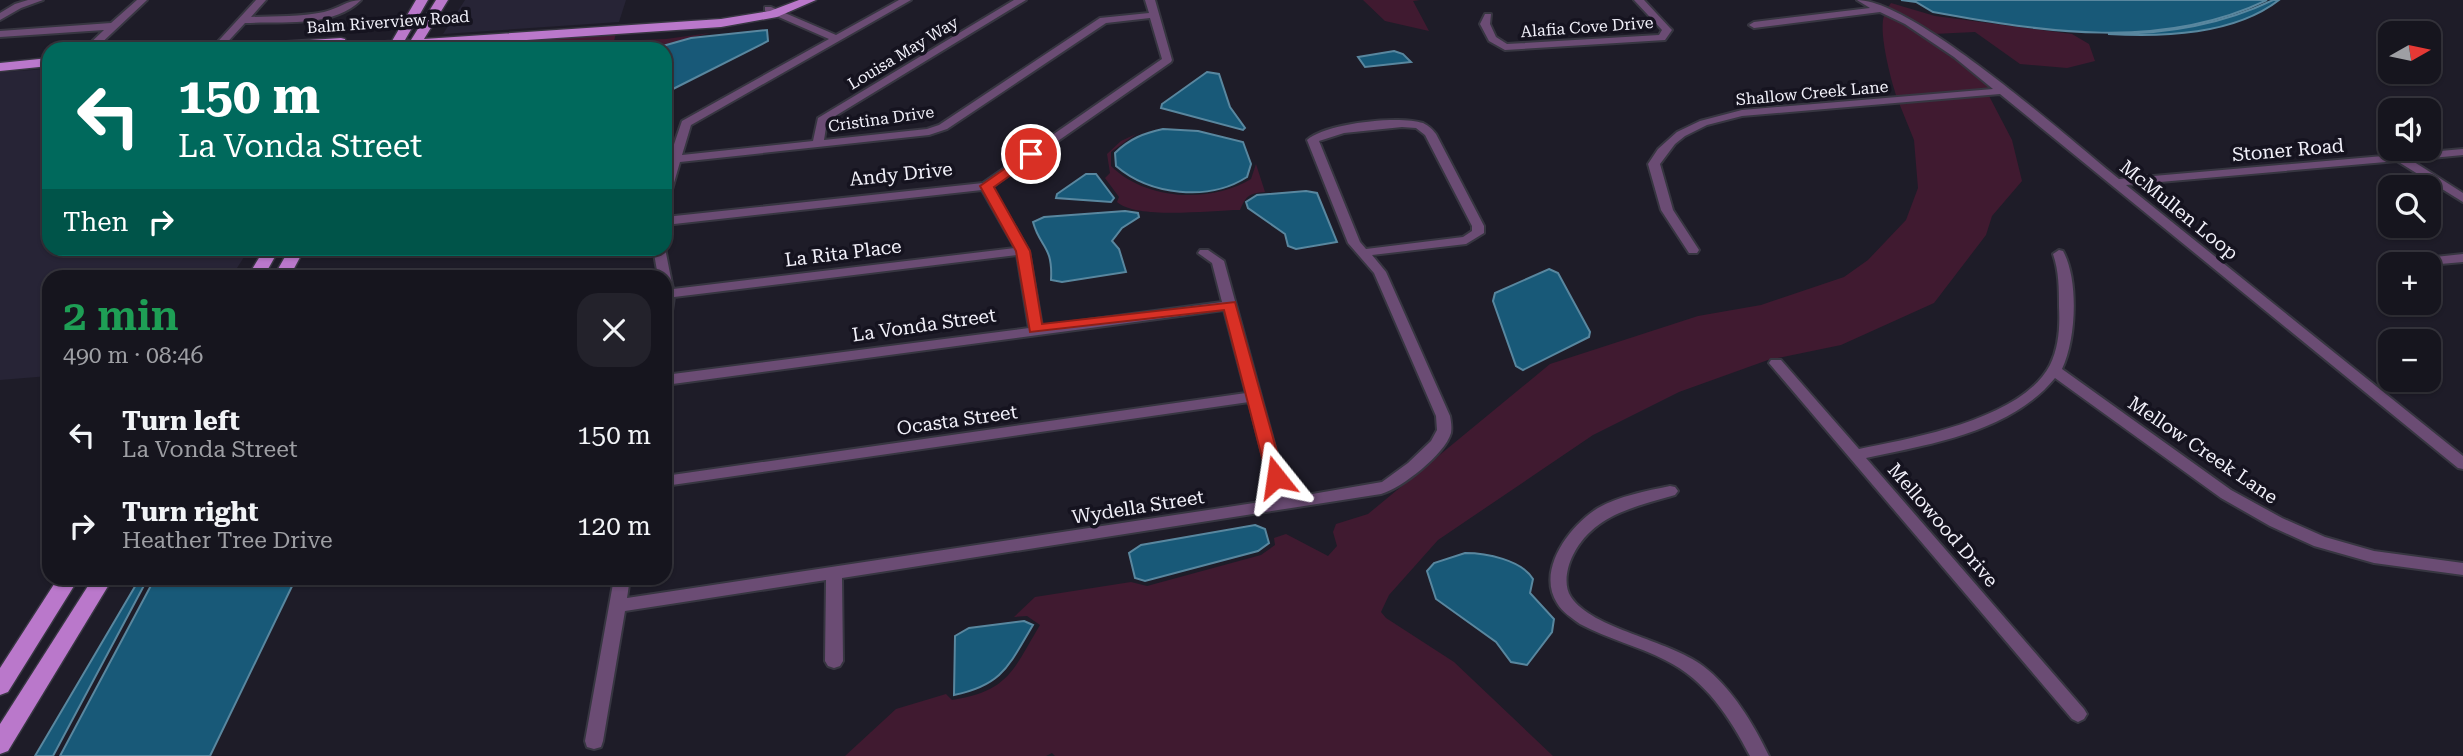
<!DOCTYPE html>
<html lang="en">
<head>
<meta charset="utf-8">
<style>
  :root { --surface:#16151e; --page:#23222b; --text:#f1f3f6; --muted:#9e9fa4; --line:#35343c }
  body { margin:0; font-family:"Roboto Serif",serif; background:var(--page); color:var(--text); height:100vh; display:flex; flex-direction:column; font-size:26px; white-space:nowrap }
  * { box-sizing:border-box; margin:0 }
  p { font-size:23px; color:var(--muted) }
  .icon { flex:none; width:38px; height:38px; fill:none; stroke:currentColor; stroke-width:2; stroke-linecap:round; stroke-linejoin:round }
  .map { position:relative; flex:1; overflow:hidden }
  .details { position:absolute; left:42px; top:270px; width:630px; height:315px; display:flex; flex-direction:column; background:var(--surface); border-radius:21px; box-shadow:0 2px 5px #0004,0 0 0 2px var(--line) }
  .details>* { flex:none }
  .guide { position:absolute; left:42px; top:42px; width:630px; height:214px; border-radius:21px; box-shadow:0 2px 5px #0004,0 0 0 2px var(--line); background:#00695c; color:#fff; overflow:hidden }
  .needle { width:46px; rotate:81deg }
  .controls { position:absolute; left:2378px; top:21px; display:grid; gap:14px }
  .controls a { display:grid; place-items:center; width:63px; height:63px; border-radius:14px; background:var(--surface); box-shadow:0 2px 5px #0004,0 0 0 2px var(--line); font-size:35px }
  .pin { position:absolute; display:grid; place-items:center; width:60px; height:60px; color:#fff; margin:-30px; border:4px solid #fff; border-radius:50%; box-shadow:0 2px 7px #0007 }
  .me { position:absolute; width:77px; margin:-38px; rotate:345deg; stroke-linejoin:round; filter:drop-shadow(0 0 5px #0008) }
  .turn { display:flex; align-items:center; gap:24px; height:147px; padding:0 21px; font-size:32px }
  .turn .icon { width:91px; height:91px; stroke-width:2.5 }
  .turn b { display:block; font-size:49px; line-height:60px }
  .then { display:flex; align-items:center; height:66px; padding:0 21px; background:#0003; gap:14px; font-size:26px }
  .round { display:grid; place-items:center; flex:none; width:74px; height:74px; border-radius:21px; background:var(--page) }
  .head { display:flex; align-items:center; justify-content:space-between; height:119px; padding:0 21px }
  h1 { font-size:42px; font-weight:600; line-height:52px; color:#1e9e55 }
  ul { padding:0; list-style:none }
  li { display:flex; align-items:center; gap:21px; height:91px; padding:0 21px }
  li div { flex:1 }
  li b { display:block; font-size:26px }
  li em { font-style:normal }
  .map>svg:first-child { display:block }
  .built { fill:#272436 }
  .green { fill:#401a30 }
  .water { fill:#185978; stroke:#59879f; stroke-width:2 }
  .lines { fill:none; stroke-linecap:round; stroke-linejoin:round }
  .minor-casing { stroke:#373641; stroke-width:4 }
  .major-casing { stroke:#373641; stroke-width:3 }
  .minor { fill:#6b4c74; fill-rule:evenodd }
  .major { fill:#ba78cb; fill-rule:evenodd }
  .route { fill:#d93025; stroke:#8d1f18; stroke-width:2 }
  .labels { text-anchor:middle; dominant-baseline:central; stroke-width:7; stroke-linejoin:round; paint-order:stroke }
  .far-street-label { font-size:16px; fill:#f2f1fa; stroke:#15131f }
  .street-label { font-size:19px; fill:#f2f1fa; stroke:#15131f }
</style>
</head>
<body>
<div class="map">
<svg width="2463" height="756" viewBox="0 0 2463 756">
  <rect width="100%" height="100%" fill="#1e1c28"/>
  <!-- built -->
  <g class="built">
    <polygon points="465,0 626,0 619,22 443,34"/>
    <polygon points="49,69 49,248 249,249 232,276 49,276 49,376 0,380 0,72"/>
  </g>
  <!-- green -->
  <g class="green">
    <polygon points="1363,0 1420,0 1413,1 1429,31 1385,21"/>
    <polygon points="1891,3 1935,16 2072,34 2089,44 2095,61 2067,68 2020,64 1975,32 1933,34 1887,9"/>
    <path d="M1885 13 1954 56 1988 83V90L1897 98C1891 81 1877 28 1885 13Z"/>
    <polygon points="616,33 614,41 666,39 710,33 647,49 434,49 437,45"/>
    <path d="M1988 94 2012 140 2022 181 1992 216 1986 235 1934 303 1841 345 1768 360 1679 392 1593 435 1438 540 1389 595 1381 612 1386 618 1454 662 1553 756H1055L1052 753 1046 756H845L896 709 946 694 952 700C1009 691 1013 670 1040 625L1027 616 1014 617 1035 597 1131 582 1147 586 1261 555 1275 545 1274 538 1286 534 1328 556 1337 546 1333 532 1336 524 1368 514 1550 364 1698 316 1761 305 1844 277 1868 260 1906 220 1918 188 1914 140 1899 103Z"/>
    <path d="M1136 134 1111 152V166C1145 200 1210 204 1251 179L1256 164 1265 192C1248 193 1246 197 1240 210 1211 210 1138 220 1117 202L1119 197 1105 178 1110 173 1107 154 1121 141Z"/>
  </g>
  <!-- water -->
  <g class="water">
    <path d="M1901 0H2267C2161 51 2044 32 1933 12L1916 2Z"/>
    <path d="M2273 0H2279C2234 35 2163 37 2108 34 2166 34 2221 25 2273 0Z"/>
    <polygon points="767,30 768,41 665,93 665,49 652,49 691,38"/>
    <polygon points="1394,51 1403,54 1411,62 1365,67 1358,57"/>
    <polygon points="1207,72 1219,74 1230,107 1245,128 1243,130 1161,108 1162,104"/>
    <path d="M1163 129 1198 131 1243 142 1251 164 1247 177C1208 202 1150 195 1116 166L1115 153C1129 139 1144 133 1163 129Z"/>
    <polygon points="1086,174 1096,174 1114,198 1111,202 1056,198 1057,194"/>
    <polygon points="1306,191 1317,193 1337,242 1296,249 1288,246 1285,234 1248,208 1246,202 1257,195"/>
    <path d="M1125 211 1138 213 1139 217 1122 228 1112 241 1119 249 1126 272 1062 282 1051 280C1053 245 1040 248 1033 222L1044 217Z"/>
    <polygon points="1549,269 1558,273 1590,332 1589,337 1523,370 1516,366 1493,301 1495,293"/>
    <polygon points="1255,525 1265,529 1269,543 1258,551 1145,581 1135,578 1129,553 1141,545"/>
    <path d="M1465 553C1486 553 1522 560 1533 579L1530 593 1554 619 1552 632 1527 665 1511 662 1496 642 1436 599 1427 571 1434 563Z"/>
    <polygon points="140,578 148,578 53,756 35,756"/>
    <polygon points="155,578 296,578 210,756 60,756"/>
    <path d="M1024 621 1033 625C1009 665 1003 685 954 695L955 636 969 628Z"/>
  </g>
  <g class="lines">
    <!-- minor casing -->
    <g class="minor-casing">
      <g id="minor">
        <polygon points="28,0 43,0 21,8 0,20 0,13 15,4"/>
        <polygon points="137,0 147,0 95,49 84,49 104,30 0,37 0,31 111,23"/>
        <path d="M256 0H266L251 17C275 16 300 17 324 12 338 9 347 0 361 0 334 28 281 21 245 23L221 49H211Z"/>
        <path d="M899 0H911L691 125 682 155 813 141 818 118 1014 0H1026L827 121 824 140 927 129 939 125 1100 18 1149 13 1145 0H1155L1172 60 1171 62 992 187 1029 251 1042 326 1222 302 1212 263 1198 253 1200 250H1208L1224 261 1289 498 1382 482 1408 463 1431 441 1437 430 1436 416 1374 273 1348 243 1307 140C1325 123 1400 115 1423 123 1429 126 1432 129 1436 134L1484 226V233L1466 244 1372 255 1386 272 1450 416C1451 421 1452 427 1451 433 1445 454 1402 488 1381 494L842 578 843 661 840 666 834 668 828 666 825 661 826 580 625 611 603 741 601 747 594 749 587 747 585 741 614 578H630L627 598 1274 500 1249 402 665 486V476L1246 393 1224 310 665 385V375L1029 328 1017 255 674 297 672 311 665 315V276H658L653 248H665L673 289 1015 248 982 190 665 225V217L983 183 1162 59 1150 18 1106 23 947 129 929 135 680 162 671 193 665 197V174L668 163H665V157L670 156 682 121 829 39 765 11V7H771L836 35ZM1402 127 1416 128 1425 135 1472 226V231L1463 237 1366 249 1360 242 1319 141 1344 133Z"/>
        <polygon points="1634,0 1644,0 1670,28 1672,30 1665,40 1505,50 1489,41 1480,24 1485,14 1491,14 1490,24 1496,37 1507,44 1659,35 1662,30"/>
        <path d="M1857 0C1914 0 2069 139 2119 179L2463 149V155L2411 160 2463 193V202L2397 161 2126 185 2463 456V469L2458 468 2000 94 1742 116 1707 125 1685 136 1675 144 1660 164 1673 210 1699 250 1697 253H1689L1661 210 1648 164 1658 149 1677 132 1700 121 1742 110 1993 89 1954 57 1905 24 1880 12 1754 28 1749 25 1754 22 1870 8Z"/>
        <path d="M2059 250 2063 251C2079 280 2076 340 2062 369L2231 490 2282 518 2325 537 2374 551 2463 563V575L2374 563 2314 546 2270 526 2221 498 2055 378C2011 432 1931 444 1866 458L2084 709 2087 714 2084 719 2078 722 2072 719 1769 363 1771 360H1781L1859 449C1914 438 2022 419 2050 365 2059 347 2060 326 2059 307 2059 289 2059 271 2053 254Z"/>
        <polygon points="2463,254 2463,262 2429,265 2401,264 2407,260"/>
        <path d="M1670 486 1675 487 1678 491 1675 495C1635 507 1594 514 1573 555 1567 567 1563 585 1571 597 1592 629 1669 640 1703 666 1732 688 1753 723 1769 756H1750C1730 718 1706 680 1665 660 1638 646 1608 639 1580 624 1572 618 1562 612 1557 603 1536 570 1570 525 1598 508 1619 496 1646 491 1670 486Z"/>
      </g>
    </g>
    <!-- major casing -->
    <g class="major-casing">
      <g id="major">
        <polygon points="416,0 428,0 405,40 411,40 436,0 448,0 424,39 721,19 770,11 799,0 816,0 777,17 721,27 420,47 418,49 323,49 324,47 226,49 232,45 341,38 345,39 346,44 392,41"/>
        <polygon points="49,58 49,66 0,71 0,63"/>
        <polygon points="265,248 280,248 264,276 248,276"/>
        <polygon points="290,248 305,248 290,276 274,276"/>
        <polygon points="58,578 79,578 8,692 0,695 0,668"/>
        <polygon points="93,578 113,578 8,751 0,754 0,724"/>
      </g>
    </g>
    <!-- minor -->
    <use href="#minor" class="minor"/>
    <!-- major -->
    <use href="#major" class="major"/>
  </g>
  <!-- route -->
  <polygon class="route" points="1031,150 1038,154 1036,157 994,187 1030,251 1042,324 1235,302 1284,477 1282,482 1276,483 1267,477 1224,310 1030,332 1016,251 980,186"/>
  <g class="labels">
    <!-- far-street labels -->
    <g class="far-street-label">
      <text transform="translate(388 22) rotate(-4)">Balm Riverview Road</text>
      <text transform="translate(1587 27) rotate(-4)">Alafia Cove Drive</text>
      <text transform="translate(903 53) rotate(-31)">Louisa May Way</text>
      <text transform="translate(1812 93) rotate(-5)">Shallow Creek Lane</text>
      <text transform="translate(881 119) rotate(-8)">Cristina Drive</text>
    </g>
    <!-- street labels -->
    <g class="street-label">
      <text transform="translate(2288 150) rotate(-5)">Stoner Road</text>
      <text transform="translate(901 174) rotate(-6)">Andy Drive</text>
      <text transform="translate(2179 210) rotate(39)">McMullen Loop</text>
      <text transform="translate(843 253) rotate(-7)">La Rita Place</text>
      <text transform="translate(924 325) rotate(-8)">La Vonda Street</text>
      <text transform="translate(957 420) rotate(-8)">Ocasta Street</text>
      <text transform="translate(2203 450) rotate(34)">Mellow Creek Lane</text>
      <text transform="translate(1138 507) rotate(-9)">Wydella Street</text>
      <text transform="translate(1943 525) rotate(49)">Mellowood Drive</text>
    </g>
  </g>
</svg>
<div class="controls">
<a><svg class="needle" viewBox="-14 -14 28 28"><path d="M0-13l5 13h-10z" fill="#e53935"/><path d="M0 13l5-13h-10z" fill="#9e9fa4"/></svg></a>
<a><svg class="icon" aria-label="sound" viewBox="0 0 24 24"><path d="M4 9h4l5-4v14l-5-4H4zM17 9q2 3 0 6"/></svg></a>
<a><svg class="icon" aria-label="search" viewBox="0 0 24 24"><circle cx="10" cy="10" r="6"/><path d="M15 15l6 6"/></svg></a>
<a>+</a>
<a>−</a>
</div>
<div class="pin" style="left:1031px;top:154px;background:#d93025"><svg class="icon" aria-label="arrive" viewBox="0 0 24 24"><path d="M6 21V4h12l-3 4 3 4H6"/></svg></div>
<svg class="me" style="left:1276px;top:477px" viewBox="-20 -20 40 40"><path d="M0-17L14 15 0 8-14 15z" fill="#d93025" stroke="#fff" stroke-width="4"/></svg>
<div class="guide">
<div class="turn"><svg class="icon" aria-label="left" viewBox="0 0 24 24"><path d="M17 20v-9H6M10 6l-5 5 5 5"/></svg><div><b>150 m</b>La Vonda Street</div></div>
<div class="then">Then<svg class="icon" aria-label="right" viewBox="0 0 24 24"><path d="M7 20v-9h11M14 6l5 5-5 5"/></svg></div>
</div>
<section class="details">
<div class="head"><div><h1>2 min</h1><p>490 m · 08:46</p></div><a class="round"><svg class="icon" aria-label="close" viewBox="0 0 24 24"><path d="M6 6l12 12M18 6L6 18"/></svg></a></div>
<ul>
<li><svg class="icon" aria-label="left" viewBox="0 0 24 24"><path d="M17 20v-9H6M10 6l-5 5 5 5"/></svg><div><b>Turn left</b><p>La Vonda Street</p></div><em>150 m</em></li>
<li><svg class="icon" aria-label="right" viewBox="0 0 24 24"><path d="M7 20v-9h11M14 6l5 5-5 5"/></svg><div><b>Turn right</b><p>Heather Tree Drive</p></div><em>120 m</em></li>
</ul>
</section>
</div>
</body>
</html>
